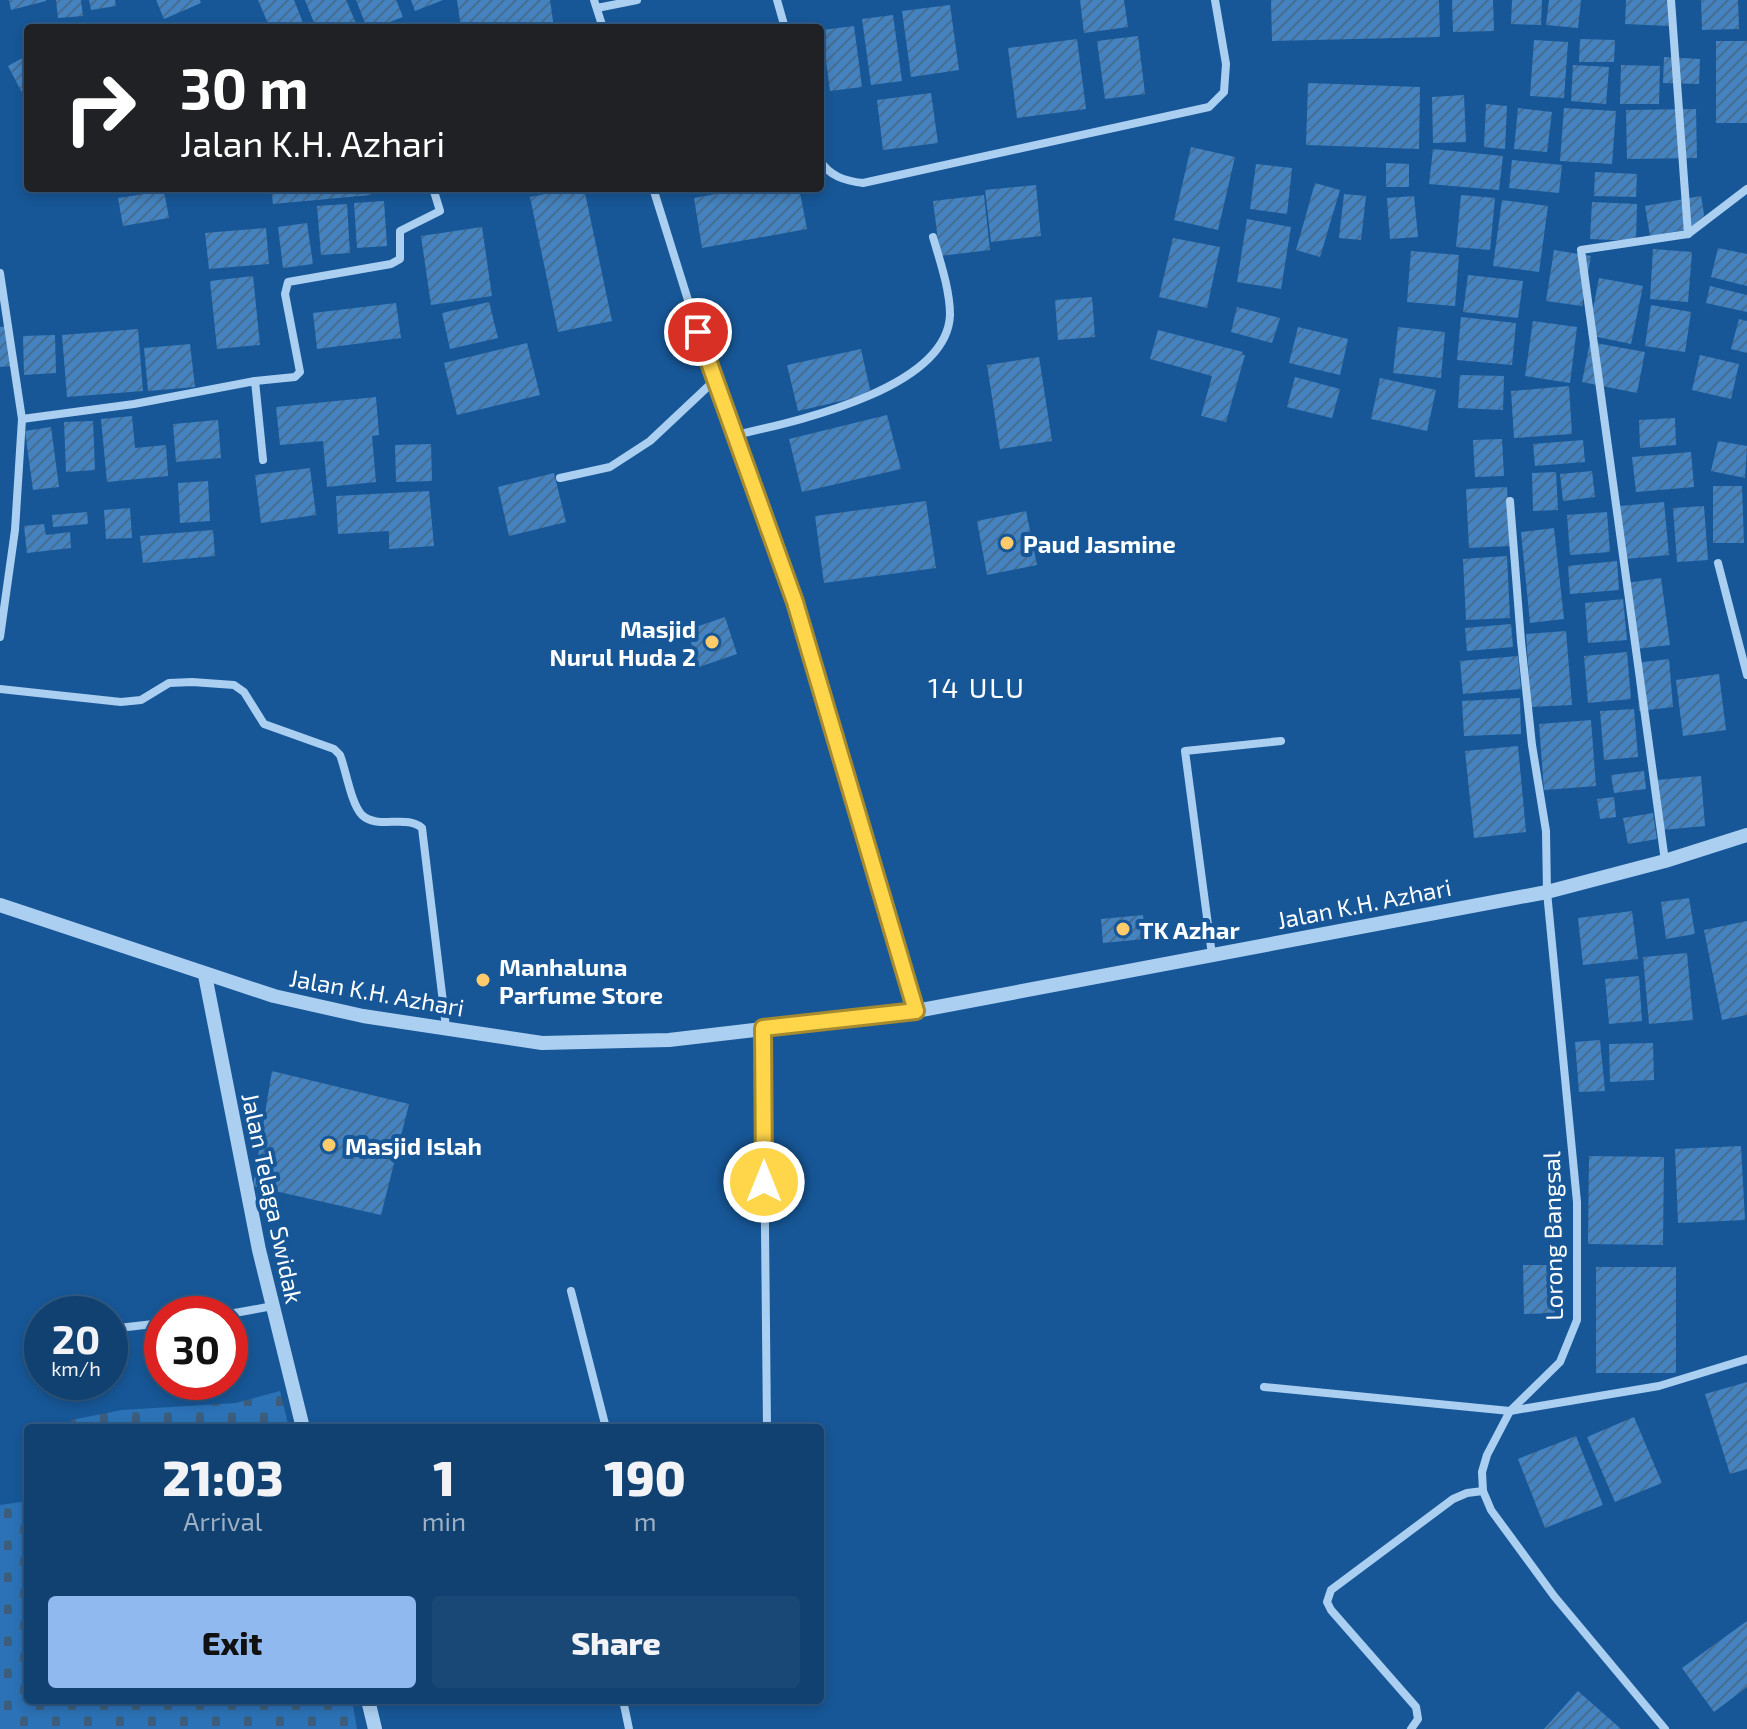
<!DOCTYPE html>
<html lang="en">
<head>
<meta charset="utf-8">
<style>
  :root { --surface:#114171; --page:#1a4876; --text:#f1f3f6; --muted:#9cafc3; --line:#305a84; --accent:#90b9f0 }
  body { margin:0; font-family:"Exo 2",sans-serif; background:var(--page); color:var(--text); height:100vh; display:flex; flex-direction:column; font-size:30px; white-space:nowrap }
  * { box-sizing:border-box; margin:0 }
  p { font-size:26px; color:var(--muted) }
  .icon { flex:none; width:44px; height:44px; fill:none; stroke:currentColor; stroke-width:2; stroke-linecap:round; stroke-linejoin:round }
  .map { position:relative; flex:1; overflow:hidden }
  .side { position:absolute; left:24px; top:1424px; width:800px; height:280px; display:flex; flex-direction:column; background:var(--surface); border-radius:8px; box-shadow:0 4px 12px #0003,0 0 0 2px var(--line) }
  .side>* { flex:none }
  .top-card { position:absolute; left:24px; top:24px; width:800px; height:168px; border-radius:8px; box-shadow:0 4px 12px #0003,0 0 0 2px var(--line); background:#202124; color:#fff; overflow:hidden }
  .speed { position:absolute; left:24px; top:1296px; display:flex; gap:16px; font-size:40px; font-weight:700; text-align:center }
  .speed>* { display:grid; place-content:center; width:104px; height:104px; border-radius:50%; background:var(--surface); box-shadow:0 4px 12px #0003,0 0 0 2px var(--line); line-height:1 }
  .speed small { font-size:20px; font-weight:400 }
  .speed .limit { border:12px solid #d22; background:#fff; color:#111 }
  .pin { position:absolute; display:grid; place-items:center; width:68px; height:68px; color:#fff; margin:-34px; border:4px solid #fff; border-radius:50%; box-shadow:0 2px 8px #0007 }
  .me { position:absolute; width:88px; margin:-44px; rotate:0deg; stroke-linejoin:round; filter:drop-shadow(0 0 6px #0008) }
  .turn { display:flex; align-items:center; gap:28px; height:168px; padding:0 24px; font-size:36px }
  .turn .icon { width:104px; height:104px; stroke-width:2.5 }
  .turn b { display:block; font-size:56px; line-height:68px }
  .eta { display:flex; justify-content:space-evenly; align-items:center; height:136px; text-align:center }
  .eta b { font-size:48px; font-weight:800; line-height:56px }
  .button { display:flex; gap:16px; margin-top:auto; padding:16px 24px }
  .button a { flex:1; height:92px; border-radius:8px; background:var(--accent); color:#111; font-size:32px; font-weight:800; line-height:92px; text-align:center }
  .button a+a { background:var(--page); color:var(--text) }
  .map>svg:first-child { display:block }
  .cemetery { fill:url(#cemetery-stones) }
  .building { fill:url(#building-hatch) }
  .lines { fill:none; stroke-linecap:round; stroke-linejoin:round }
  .minor { stroke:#abcff1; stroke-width:8 }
  .tertiary { stroke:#abcff1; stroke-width:14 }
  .route-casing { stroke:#a68a30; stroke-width:20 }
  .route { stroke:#ffd54a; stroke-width:14 }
  .poi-dot { fill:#ffcb6b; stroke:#175797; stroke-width:3 }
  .labels { text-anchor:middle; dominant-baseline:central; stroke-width:8; stroke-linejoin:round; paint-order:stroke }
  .poi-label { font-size:24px; font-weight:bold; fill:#fff; stroke:#175797; text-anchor:start }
  .street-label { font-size:24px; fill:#fff; stroke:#175797 }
  .quarter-label { font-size:28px; letter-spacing:2px; fill:#fff; stroke:#175797 }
</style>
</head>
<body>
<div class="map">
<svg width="1747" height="1729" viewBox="0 0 1747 1729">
  <defs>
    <pattern id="cemetery-stones" width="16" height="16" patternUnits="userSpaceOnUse" patternTransform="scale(2)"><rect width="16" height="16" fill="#2b72b6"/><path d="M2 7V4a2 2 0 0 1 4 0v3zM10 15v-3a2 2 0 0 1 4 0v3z" fill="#3d5d7c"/></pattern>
    <pattern id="building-hatch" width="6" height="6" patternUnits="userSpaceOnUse" patternTransform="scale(2)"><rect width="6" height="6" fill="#4483c0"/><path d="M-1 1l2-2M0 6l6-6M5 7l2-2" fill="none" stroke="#476d92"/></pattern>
  </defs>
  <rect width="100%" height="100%" fill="#175797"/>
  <!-- cemetery -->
  <g class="cemetery">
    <polygon points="280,1391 289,1428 71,1428 71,1420 122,1410 236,1403"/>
    <polygon points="28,1501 28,1700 352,1700 357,1729 0,1729 0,1505"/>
  </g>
  <!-- building -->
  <g class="building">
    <polygon points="9,0 46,0 46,1 11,10"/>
    <polygon points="56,0 81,0 83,16 58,18"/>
    <polygon points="89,0 115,0 116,6 91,10"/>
    <polygon points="156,0 200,0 201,3 164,19"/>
    <polygon points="258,0 294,0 305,28 270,28"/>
    <polygon points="305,0 346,0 358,28 316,28"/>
    <polygon points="356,0 396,0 403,17 374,28 367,28"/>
    <polygon points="411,0 443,0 415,11"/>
    <polygon points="457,0 550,0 554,28 461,28"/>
    <polygon points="1080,0 1124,0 1128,27 1084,33"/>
    <polygon points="1271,0 1439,0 1440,37 1272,41"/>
    <polygon points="1452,0 1493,0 1494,31 1453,32"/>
    <polygon points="1512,0 1542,0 1541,25 1511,24"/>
    <polygon points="1549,0 1581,0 1578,28 1546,25"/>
    <polygon points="1626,0 1670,0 1669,26 1625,24"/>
    <polygon points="1701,0 1738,0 1739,29 1702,30"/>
    <polygon points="950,5 959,70 911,77 902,11"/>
    <polygon points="893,15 902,81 871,85 862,19"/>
    <polygon points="854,26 862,87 830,91 822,30"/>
    <polygon points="1138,36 1145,94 1105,99 1097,41"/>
    <polygon points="1077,39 1086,109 1017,118 1008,48"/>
    <polygon points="1580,39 1615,40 1614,62 1579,62"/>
    <polygon points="1534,40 1568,42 1564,98 1530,96"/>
    <rect x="1716" y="41" width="31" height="82"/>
    <polygon points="28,55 28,104 8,66"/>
    <polygon points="1664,57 1700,59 1699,84 1663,83"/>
    <polygon points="1573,65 1609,67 1606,104 1571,101"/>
    <polygon points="1621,65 1660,66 1659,104 1620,104"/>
    <polygon points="1308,83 1420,87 1419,149 1306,145"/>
    <polygon points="931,93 938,143 883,150 877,100"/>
    <polygon points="1464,95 1466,142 1433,143 1432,97"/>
    <polygon points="1486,104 1507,106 1505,149 1484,147"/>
    <polygon points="1518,108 1552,112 1547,152 1514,149"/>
    <polygon points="1564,108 1616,111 1612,164 1560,161"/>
    <polygon points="1696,109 1697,158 1627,159 1626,110"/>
    <polygon points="1191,147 1235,157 1218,230 1174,220"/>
    <polygon points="1433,149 1503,156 1499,190 1429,184"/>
    <polygon points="1512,160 1562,165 1559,193 1509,188"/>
    <polygon points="1386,163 1409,164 1409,187 1386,187"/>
    <polygon points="1256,164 1292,168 1287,214 1250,209"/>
    <polygon points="1595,172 1637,174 1636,197 1594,196"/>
    <polygon points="1315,183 1340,190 1320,257 1296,250"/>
    <polygon points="1036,185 1041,236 991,242 985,190"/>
    <polygon points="271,188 370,188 371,195 273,204"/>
    <polygon points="576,188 584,188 612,321 558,332 530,197"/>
    <polygon points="748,188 799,188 807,229 702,248 694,198"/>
    <polygon points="164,191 169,218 123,226 118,198"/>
    <polygon points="1344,194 1366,196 1361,240 1339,238"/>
    <polygon points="984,195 990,250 940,256 933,201"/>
    <polygon points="1461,195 1495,198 1490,250 1456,247"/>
    <polygon points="1414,196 1418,237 1390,239 1387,198"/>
    <polygon points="1701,196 1706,226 1650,236 1645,206"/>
    <polygon points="1502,200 1548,206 1539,272 1493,266"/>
    <polygon points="384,201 387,246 357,248 354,203"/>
    <polygon points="1592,202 1637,204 1636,241 1590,239"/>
    <polygon points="347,204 350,253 321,255 317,206"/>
    <polygon points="1247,219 1291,227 1281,289 1237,282"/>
    <polygon points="307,223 313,264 283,268 278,227"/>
    <polygon points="482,227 492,296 431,305 421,236"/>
    <polygon points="266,228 269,264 209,269 205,233"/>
    <polygon points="1173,238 1220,247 1207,308 1159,297"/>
    <polygon points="1718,248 1747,254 1747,286 1711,277"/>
    <polygon points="1653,249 1692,252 1688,302 1650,299"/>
    <polygon points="1554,250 1591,256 1582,306 1546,301"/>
    <polygon points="1411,251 1459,255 1455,306 1407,302"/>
    <polygon points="1468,275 1523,281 1518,318 1463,312"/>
    <polygon points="253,276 260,345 217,349 210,281"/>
    <polygon points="1599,278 1643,286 1631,344 1588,335"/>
    <polygon points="1710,286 1747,295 1747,312 1706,303"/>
    <polygon points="1092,297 1095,337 1058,340 1055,300"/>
    <polygon points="489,302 498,338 450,349 442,313"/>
    <polygon points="396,303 401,338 317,349 313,313"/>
    <polygon points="1651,305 1691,312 1685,352 1645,346"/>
    <polygon points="1237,307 1280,318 1272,343 1231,332"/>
    <polygon points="1461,317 1516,323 1512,365 1457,360"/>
    <polygon points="1739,319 1747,321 1747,353 1731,349"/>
    <polygon points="1533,321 1577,327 1570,383 1525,376"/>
    <polygon points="8,326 12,366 0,367 0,327"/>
    <polygon points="1298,327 1348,339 1340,375 1289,363"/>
    <polygon points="1398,327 1445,332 1441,378 1393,373"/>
    <polygon points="138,329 143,391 67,397 62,335"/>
    <polygon points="1158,330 1243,352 1242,355 1245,355 1226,422 1201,416 1212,376 1150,359"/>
    <polygon points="55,335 56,373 24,375 23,336"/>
    <polygon points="1590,342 1645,352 1637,393 1582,382"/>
    <polygon points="527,343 540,395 457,415 444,363"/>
    <polygon points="190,344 195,387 148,391 144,348"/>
    <polygon points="861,349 871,394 798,411 787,365"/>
    <polygon points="1700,355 1739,364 1731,399 1692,390"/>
    <polygon points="1039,357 1052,441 1000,449 987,365"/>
    <polygon points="1460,375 1504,376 1503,410 1458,408"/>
    <polygon points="1295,377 1340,389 1332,418 1287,407"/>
    <polygon points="1380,378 1436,390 1427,431 1371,419"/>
    <polygon points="1569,386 1572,434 1514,438 1511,391"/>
    <polygon points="376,397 379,435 372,436 376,482 327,487 323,441 280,445 276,407"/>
    <polygon points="887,415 901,469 802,492 789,439"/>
    <polygon points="132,416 135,448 166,445 168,476 107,482 101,419"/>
    <polygon points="1675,418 1676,445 1640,448 1639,420"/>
    <polygon points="218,420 221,458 176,462 173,424"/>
    <polygon points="93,421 95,470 66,472 64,422"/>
    <polygon points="51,427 59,487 33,490 25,431"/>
    <polygon points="1502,439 1504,476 1475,477 1473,440"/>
    <polygon points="1583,440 1585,462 1535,466 1533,444"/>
    <polygon points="1718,441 1747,446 1745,478 1711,471"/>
    <polygon points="431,444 432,481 396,482 395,445"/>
    <polygon points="1691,452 1694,487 1636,492 1632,457"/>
    <polygon points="310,468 316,515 261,523 255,475"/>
    <polygon points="1592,471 1595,497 1563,501 1560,474"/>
    <polygon points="1556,472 1558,510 1533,511 1532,473"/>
    <polygon points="554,473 566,522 509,536 498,487"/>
    <polygon points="208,481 210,521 180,523 178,483"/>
    <polygon points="1713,486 1742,486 1744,543 1713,543"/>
    <polygon points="1507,487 1510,546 1469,548 1466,489"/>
    <polygon points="429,491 434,546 389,549 389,531 338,534 336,496"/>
    <polygon points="926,501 936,568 824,583 815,516"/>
    <polygon points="1664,502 1669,555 1625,559 1620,506"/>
    <polygon points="1704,506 1708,560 1677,562 1673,508"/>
    <polygon points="130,508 132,538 106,539 104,510"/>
    <polygon points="1026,511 1037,565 987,575 977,521"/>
    <polygon points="87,512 88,524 53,527 52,515"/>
    <polygon points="1607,512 1610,552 1570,555 1567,515"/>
    <polygon points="44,524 46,535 70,532 71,548 27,553 24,526"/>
    <polygon points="1554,528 1564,619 1530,623 1521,532"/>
    <polygon points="213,530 215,556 143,563 140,536"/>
    <polygon points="1507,556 1510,618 1466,620 1463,559"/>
    <polygon points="1617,561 1619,590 1570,594 1568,566"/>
    <polygon points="1661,578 1670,645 1635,649 1626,583"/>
    <polygon points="1623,599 1627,640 1588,643 1585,603"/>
    <polygon points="725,617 737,654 699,667 687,630"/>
    <polygon points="1511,624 1513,647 1467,651 1465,628"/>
    <polygon points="1566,631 1572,705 1531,707 1526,634"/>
    <polygon points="1627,652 1631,699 1588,703 1584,656"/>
    <polygon points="1518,656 1521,689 1463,694 1460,661"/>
    <polygon points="1669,659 1673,707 1639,711 1635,663"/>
    <polygon points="1719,674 1726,730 1683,736 1676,680"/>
    <polygon points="1520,698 1521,734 1464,736 1462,701"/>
    <polygon points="1634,709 1638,757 1604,760 1600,711"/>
    <polygon points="1591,720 1596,786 1544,790 1539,724"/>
    <polygon points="1518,746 1526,832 1474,838 1465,751"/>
    <polygon points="1644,771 1646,789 1614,793 1611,775"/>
    <polygon points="1701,776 1705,826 1662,830 1657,780"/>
    <polygon points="1614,797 1616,817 1600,819 1597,799"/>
    <polygon points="1653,813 1657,839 1628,844 1623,818"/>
    <polygon points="1689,898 1695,934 1666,939 1661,902"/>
    <polygon points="1632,911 1638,959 1583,965 1578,918"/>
    <polygon points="1143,915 1145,939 1103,943 1101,919"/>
    <polygon points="1747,921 1747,1015 1722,1020 1704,930"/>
    <polygon points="1687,953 1693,1020 1649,1024 1643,957"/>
    <polygon points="1639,976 1642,1021 1609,1024 1605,979"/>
    <polygon points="1600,1040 1605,1091 1579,1092 1575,1042"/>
    <polygon points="1653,1043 1654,1080 1610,1082 1609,1044"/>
    <polygon points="272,1071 409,1104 381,1215 253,1186"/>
    <polygon points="1741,1146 1745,1220 1678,1223 1675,1149"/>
    <polygon points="1589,1156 1664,1157 1663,1245 1588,1244"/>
    <polygon points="1523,1265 1554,1265 1555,1313 1524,1314"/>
    <rect x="1596" y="1267" width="80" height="106"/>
    <polygon points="1747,1382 1747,1469 1730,1474 1705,1394"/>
    <polygon points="1634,1417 1662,1483 1615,1502 1587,1437"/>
    <polygon points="1576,1436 1603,1505 1545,1528 1518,1459"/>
    <polygon points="1747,1621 1747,1687 1714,1712 1682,1668"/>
    <polygon points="1578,1691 1621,1729 1544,1729"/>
  </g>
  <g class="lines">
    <!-- minor -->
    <g class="minor">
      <polyline points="594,0 603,28"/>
      <polyline points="777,0 785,28"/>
      <polyline points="597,8 637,0"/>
      <path d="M820 160C829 176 845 181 863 183L1209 107 1224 92 1226 64 1215 0"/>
      <polyline points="653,188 698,332 795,602 916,1011"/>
      <polyline points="1688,234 1747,189"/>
      <polyline points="0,273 22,419 15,530 0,637"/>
      <polyline points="255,381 295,377 300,372 285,294 288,282 391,264 400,259 400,231 440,211 433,188"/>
      <polyline points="22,419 134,404 255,381 263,460"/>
      <path d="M736 435C792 422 947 390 950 315 950 290 940 261 933 237"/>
      <polyline points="560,478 610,467 650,441 716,379"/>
      <polyline points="1510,501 1521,641 1532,745 1546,831 1547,892 1577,1202 1577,1320 1560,1362 1510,1411 1487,1455 1482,1472 1483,1491 1491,1510 1554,1596 1665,1729"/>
      <polyline points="1718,563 1747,675"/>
      <path d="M0 689 121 702 141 700 169 683 192 682 234 685 244 692 264 724 334 749 340 755C346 770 351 804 362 815 378 830 407 814 422 828L446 1027"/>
      <polyline points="1665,861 1581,250 1688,234 1671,0"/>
      <polyline points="1212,955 1185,751 1281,741"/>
      <polyline points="763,1028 767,1428"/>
      <polyline points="571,1291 606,1428"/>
      <polyline points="229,1314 273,1306"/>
      <polyline points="110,1329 162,1323"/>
      <polyline points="1264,1387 1510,1411 1659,1386 1747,1359"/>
      <polyline points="623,1700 629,1729"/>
      <polyline points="1411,1729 1418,1719 1416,1707 1331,1610 1327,1602 1331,1590 1453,1499 1467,1493 1483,1491"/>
    </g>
    <!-- tertiary -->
    <g class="tertiary">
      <polyline points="0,905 274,996 363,1016 542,1043 669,1040 916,1011 1547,892 1665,861 1747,835"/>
      <polyline points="205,975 259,1250 303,1428"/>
      <polyline points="368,1700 375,1729"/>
    </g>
  </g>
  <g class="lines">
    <!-- route casing -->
    <g class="route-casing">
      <polyline id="route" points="698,332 795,602 916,1011 763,1028 764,1182"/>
    </g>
    <!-- route -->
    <use href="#route" class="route"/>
  </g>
  <!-- markers -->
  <g class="poi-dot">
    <circle cx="1007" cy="543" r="8"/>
    <circle cx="712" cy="642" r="8"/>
    <circle cx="1123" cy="929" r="8"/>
    <circle cx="483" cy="980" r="8"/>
    <circle cx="329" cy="1145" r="8"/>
  </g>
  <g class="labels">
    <!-- poi labels -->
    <g class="poi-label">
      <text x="1023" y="543">Paud Jasmine</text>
      <text x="696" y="628" text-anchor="end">Masjid<tspan x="696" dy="28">Nurul Huda 2</tspan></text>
      <text x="1139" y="929">TK Azhar</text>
      <text x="499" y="966">Manhaluna<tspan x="499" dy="28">Parfume Store</tspan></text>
      <text x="345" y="1145">Masjid Islah</text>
    </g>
    <!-- street labels -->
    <g class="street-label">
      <text transform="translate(1364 903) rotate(-11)">Jalan K.H. Azhari</text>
      <text transform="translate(377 992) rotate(10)">Jalan K.H. Azhari</text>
      <text transform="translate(273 1198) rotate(78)">Jalan Telaga Swidak</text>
      <text transform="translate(1552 1236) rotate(-91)">Lorong Bangsal</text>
    </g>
    <!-- quarter labels -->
    <g class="quarter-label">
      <text x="977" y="687">14 ULU</text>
    </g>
  </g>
</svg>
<div class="speed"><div>20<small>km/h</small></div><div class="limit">30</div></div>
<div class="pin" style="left:698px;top:332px;background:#d93025"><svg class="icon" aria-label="arrive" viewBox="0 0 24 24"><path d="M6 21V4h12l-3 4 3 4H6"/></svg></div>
<svg class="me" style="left:764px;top:1182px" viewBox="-20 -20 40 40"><circle r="17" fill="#ffd54a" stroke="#fff" stroke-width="3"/><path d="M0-11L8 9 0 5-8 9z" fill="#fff"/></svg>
<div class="top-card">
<div class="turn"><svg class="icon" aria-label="right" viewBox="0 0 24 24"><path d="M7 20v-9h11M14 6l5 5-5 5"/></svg><div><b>30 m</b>Jalan K.H. Azhari</div></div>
</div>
<section class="side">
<div class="eta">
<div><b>21:03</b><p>Arrival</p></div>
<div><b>1</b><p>min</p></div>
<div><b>190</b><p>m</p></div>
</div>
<div class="button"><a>Exit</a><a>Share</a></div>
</section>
</div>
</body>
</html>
